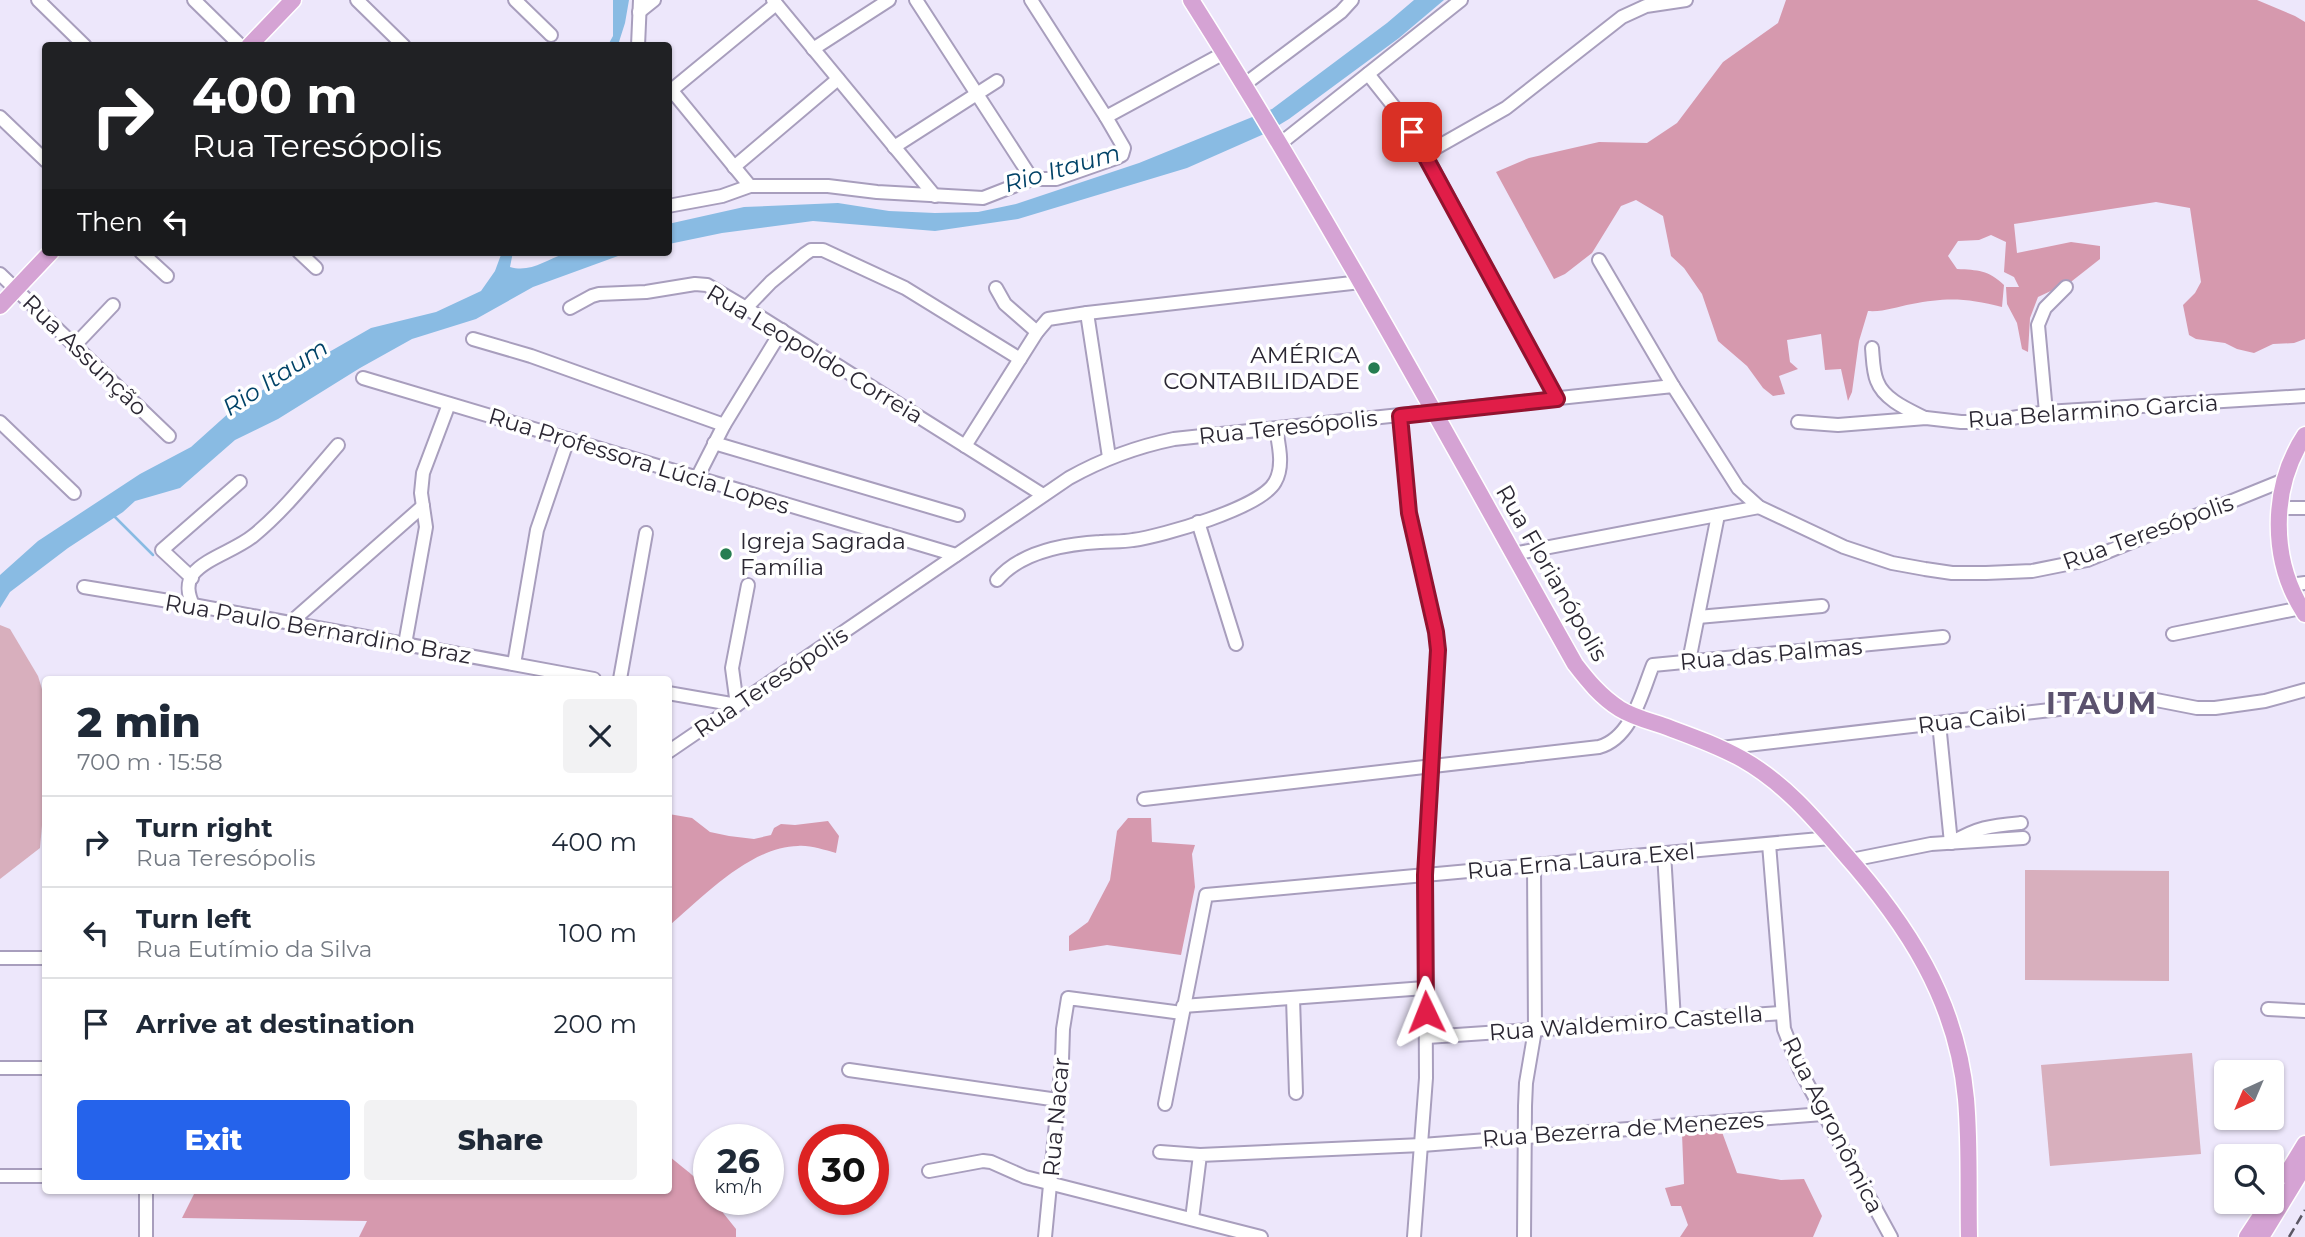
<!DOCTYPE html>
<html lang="en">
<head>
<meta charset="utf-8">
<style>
  :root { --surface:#fff; --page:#f2f2f3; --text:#1f2937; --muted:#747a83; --line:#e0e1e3; --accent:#2563eb }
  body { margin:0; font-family:Montserrat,sans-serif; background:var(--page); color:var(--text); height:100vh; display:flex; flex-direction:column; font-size:26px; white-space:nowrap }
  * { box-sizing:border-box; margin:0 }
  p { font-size:23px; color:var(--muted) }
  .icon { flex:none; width:38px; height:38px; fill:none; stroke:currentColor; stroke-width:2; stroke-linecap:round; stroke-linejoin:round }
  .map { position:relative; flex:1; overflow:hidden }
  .side { position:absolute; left:42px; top:676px; width:630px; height:518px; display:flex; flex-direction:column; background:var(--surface); border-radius:7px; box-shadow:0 2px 5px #0004 }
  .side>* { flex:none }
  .guide { position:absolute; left:42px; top:42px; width:630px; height:214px; border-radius:7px; box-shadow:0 2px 5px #0004; background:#202124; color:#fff; overflow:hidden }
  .needle { width:46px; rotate:224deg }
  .controls { position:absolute; left:2214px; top:1060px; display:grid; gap:14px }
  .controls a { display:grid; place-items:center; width:70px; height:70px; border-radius:7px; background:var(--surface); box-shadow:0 2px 5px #0004; font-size:35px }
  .speed { position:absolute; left:693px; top:1124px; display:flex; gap:14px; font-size:35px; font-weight:700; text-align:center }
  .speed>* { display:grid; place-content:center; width:91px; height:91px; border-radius:50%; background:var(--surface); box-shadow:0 2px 5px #0004; line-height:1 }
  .speed small { font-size:18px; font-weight:400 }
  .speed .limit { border:10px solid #d22; background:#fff; color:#111 }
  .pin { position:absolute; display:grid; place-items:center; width:60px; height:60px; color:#fff; margin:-30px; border-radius:14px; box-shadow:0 4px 10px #0006 }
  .me { position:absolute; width:77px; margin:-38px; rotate:358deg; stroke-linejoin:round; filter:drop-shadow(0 0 5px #0008) }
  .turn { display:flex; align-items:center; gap:24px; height:147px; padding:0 35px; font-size:32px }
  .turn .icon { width:91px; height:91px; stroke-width:2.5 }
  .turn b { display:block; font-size:49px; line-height:60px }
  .then { display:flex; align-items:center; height:66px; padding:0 35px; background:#0003; gap:14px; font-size:26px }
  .round { display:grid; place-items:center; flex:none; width:74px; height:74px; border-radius:7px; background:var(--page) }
  .summary { display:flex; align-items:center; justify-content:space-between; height:119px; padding:0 35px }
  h1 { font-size:42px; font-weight:800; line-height:52px }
  .action { display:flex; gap:14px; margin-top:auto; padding:14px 35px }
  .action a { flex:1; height:80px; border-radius:7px; background:var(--accent); color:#fff; font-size:28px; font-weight:800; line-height:80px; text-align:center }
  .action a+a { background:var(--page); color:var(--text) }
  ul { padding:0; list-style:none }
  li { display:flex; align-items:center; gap:21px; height:91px; padding:0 35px; border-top:2px solid var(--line) }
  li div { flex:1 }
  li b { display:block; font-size:26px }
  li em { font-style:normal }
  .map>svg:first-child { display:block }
  .green { fill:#d8afbd }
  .forest { fill:#d699ae }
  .water { fill:#89bbe3 }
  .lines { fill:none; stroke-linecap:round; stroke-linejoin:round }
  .stream { stroke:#89bbe3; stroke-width:2.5 }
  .minor-casing { stroke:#a89ebd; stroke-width:16 }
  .major-casing { stroke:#fff; stroke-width:19 }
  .minor { stroke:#fff; stroke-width:12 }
  .major { stroke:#d5a3d4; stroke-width:16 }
  .rail { stroke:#5b5764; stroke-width:2.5; stroke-dasharray:10 5; stroke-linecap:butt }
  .route-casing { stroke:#92132f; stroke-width:18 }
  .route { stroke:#e11d48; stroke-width:12 }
  .poi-dot { fill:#267d51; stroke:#fff; stroke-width:2.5 }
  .labels { text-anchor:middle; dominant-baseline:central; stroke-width:7; stroke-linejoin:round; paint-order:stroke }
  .street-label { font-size:23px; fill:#2b2733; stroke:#fff }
  .poi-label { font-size:23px; fill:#2b2733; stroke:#fff; text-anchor:end }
  .water-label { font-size:24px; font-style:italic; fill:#004267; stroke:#fff }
  .district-label { font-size:30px; font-weight:bold; letter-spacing:2px; fill:#5b526e; stroke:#fff }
</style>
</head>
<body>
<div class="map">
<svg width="2305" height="1237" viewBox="0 0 2305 1237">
  <rect width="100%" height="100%" fill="#ede7fb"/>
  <!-- green -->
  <g class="green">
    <polygon points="0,625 10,629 38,676 45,699 46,780 40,848 0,879"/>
    <polygon points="2025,870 2169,871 2169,981 2025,980"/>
    <polygon points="2192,1053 2201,1154 2050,1166 2041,1065"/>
  </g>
  <!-- forest -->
  <g class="forest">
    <path d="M1786 0H2257L2295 16 2305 22V339L2294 343 2273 344 2254 353 2237 349 2225 343 2196 339 2189 335 2183 305 2195 293 2201 282 2190 208 2156 202 2014 224 2017 253 2071 242 2100 246V259L2072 281 2038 297 2030 318 2028 352 2022 349 2017 323 2007 304 2006 287H2019L2014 277 2004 272 2006 242 1991 235 1979 240 1958 241 1948 256 1957 269C1978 270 1988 270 2004 285L2002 307C1968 298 1946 297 1912 304 1896 307 1884 312 1868 311L1859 341 1852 392 1848 401 1841 369 1825 370 1821 334 1787 340 1790 362 1798 369 1779 376 1785 394 1773 396 1763 388 1747 366 1718 341 1702 294 1684 268 1671 256 1663 216 1636 200 1621 206 1592 253 1565 274 1554 279 1496 172 1529 158 1599 142 1647 143 1677 123 1723 62 1778 23Z"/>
    <path d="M669 814 692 818 710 832 729 836 754 839 771 835 774 828 781 824 795 825 828 821 839 836 836 853C824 850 810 845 798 846 750 847 703 897 669 926Z"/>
    <polygon points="1128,818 1151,818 1152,842 1195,845 1192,854 1195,887 1181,955 1107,945 1069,951 1069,936 1088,922 1110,880 1117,831"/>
    <polygon points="1722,1132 1737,1173 1781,1180 1804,1179 1822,1216 1813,1237 1680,1237 1688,1225 1681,1206 1671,1206 1665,1188 1684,1184 1682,1134"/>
    <path d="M669 1156C681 1167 706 1182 709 1199H712L736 1229V1237H359L367 1221 182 1218 196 1190H668Z"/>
  </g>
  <!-- water -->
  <g class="water">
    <polygon points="613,0 629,0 625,23 618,45 608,45 613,36"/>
    <polygon points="1414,0 1444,0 1399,38 1289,119 1264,134 1187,168 1018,219 935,231 813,221 722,233 669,244 668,224 744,207 838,203 889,211 935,213 978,212 1016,204 1139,163 1272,109 1387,23"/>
    <path d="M502 252H513L510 267C534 274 550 255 573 252 591 250 610 252 629 252L533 287 476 319 412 339 360 368 278 419 235 440 180 488 135 501 123 512 68 548 10 592 0 608V575L38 541 140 474 191 447 240 403 371 328 436 312 481 291 495 271Z"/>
  </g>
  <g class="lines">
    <!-- stream -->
    <polyline class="stream" points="113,515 153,555"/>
    <!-- minor casing -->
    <g class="minor-casing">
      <g id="minor">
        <polyline points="38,0 85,46"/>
        <polyline points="194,0 241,46"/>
        <polyline points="357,0 404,46"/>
        <polyline points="515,0 551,35"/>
        <polyline points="773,0 935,196"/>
        <polyline points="916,0 1032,179"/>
        <polyline points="1031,0 1106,117 1224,53"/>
        <polyline points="639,12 654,0"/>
        <polyline points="638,46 640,0"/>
        <polyline points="813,49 889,0"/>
        <polyline points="1368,74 1399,113 1425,154 1557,399"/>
        <polyline points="1245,84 1341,12 1352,0"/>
        <polyline points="668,86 750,186"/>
        <polyline points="668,93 776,4"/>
        <polyline points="0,117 46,161"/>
        <polyline points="1281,143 1461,0"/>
        <polyline points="894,147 997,81"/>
        <polyline points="1425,154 1506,108 1622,17 1646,6 1686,0"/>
        <polyline points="734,167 838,79"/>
        <polyline points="668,206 722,196 750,186 828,186 877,192 983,198 1032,179 1056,179 1116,158 1122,155 1124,148 1106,117"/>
        <polyline points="141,252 167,276"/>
        <polyline points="299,252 316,268"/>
        <polyline points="1599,260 1673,386"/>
        <polyline points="0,274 169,436"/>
        <polyline points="996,288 1005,304 1037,332"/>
        <polyline points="570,308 592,296 599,294 646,292 695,284 707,285 746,308 1043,495"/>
        <polyline points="746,308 771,282 805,254 811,250 823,250 905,288 1020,359"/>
        <polyline points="1087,313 1109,457"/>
        <polyline points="473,339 531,356 724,425"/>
        <polyline points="75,345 113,305"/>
        <path d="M1872 348C1873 359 1873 372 1877 381 1884 400 1909 410 1925 418"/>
        <polyline points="363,378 956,555"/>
        <polyline points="2046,412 2038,325 2045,308 2066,287"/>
        <polyline points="1400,416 1409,513 1436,632 1438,650 1425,875 1426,1078 1414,1237"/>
        <polyline points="0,422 74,493"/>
        <polyline points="1798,422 1838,425 1926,418 1961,422 1989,422 2046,412 2305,396"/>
        <polyline points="714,443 958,515"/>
        <polyline points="965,446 1037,332 1048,319 1087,313 1361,282"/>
        <polyline points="697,478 724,425 782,330"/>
        <polyline points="2280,508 2305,508"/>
        <polyline points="1198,522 1236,644"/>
        <polyline points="1513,554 1759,507"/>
        <polyline points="192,578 162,550 240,482"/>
        <path d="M997 580C1021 551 1065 544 1100 542 1111 541 1122 542 1133 540 1162 536 1261 508 1275 482 1284 467 1279 446 1276 429"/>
        <polyline points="2290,585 2305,583"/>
        <polyline points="84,587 193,605 594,679"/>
        <path d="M193 605C188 594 186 584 193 574 206 558 236 550 253 536 285 510 311 476 338 445"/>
        <polyline points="1698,617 1822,606"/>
        <polyline points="290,623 423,506"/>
        <polyline points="2173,634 2301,608"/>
        <polyline points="405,644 426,527 421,493 423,473 449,404"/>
        <polyline points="1689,661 1718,515"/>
        <polyline points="514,664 537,530 568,439"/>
        <polyline points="620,679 646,533"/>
        <polyline points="668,693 737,705 732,668 748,585"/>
        <path d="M1939 723 1951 843C1978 827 1990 826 2021 823"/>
        <polyline points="1721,748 2128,701 2151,699 2197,708 2215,708 2265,701 2305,690"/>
        <path d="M668 752 1069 478C1103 459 1135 447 1174 439L1673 386 1738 488 1759 507 1844 547 1892 563 1925 569 1952 573H1986L2032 571 2087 560 2284 480"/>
        <path d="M1144 799 1599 747C1632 738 1642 692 1653 665L1943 637"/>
        <polyline points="1769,844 1784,1029 1800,1070 1891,1237"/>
        <polyline points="1664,853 1674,1020"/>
        <polyline points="1851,860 1931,844 2023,838"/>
        <polyline points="0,958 46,958"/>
        <polyline points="1293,998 1296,1093"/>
        <polyline points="1183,1006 1425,988"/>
        <polyline points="2268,1009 2305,1011"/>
        <polyline points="1427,1037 1782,1013"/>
        <polyline points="0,1068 46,1068"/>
        <polyline points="849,1070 1058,1100"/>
        <polyline points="1165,1104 1206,895 1831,838"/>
        <polyline points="1160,1152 1200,1155"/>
        <polyline points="929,1171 983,1161 991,1162 1025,1177 1261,1237"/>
        <polyline points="0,1176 46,1176"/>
        <polyline points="1192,1219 1200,1155 1422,1145 1823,1114"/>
        <polyline points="146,1237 146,1190"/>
        <polyline points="1045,1237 1062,1060 1063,1029 1068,998 1182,1013"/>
        <polyline points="1524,1237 1525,1106 1526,1083 1535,1030 1534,865"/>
      </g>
    </g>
    <!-- major casing -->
    <g class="major-casing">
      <g id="major">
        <path d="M1191 0C1328 216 1450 441 1575 664 1588 681 1601 697 1620 709 1633 717 1649 721 1664 726 1691 736 1717 745 1742 759 1783 782 1813 817 1843 852 1907 924 1957 1000 1966 1099 1970 1145 1968 1191 1969 1237"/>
        <polyline points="249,46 293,0"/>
        <polyline points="0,306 51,252"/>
        <path d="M2305 435C2270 488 2270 561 2305 614"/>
        <polyline points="2286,1175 2305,1144"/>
        <polyline points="2247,1237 2270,1202"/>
        <polyline points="2261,1237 2305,1165"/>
      </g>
    </g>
    <!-- minor -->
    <use href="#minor" class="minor"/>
    <!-- major -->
    <use href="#major" class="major"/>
    <!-- rail -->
    <polyline class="rail" points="2289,1237 2305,1210"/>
  </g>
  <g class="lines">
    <!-- route casing -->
    <g class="route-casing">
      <polyline id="route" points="1412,132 1557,399 1400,416 1409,513 1436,632 1438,650 1425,875 1426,1012"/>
    </g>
    <!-- route -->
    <use href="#route" class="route"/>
  </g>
  <!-- markers -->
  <g class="poi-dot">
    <circle cx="1374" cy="368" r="7"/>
    <circle cx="726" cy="554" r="7"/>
  </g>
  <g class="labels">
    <!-- street labels -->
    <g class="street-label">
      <text transform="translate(815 354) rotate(31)">Rua Leopoldo Correia</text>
      <text transform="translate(85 355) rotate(44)">Rua Assunção</text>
      <text transform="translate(2093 411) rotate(-4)">Rua Belarmino Garcia</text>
      <text transform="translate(1288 427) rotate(-6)">Rua Teresópolis</text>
      <text transform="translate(639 461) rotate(17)">Rua Professora Lúcia Lopes</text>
      <text transform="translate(2148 532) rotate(-20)">Rua Teresópolis</text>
      <text transform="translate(1552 573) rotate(60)">Rua Florianópolis</text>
      <text transform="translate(318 629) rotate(10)">Rua Paulo Bernardino Braz</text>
      <text transform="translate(1771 654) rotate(-5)">Rua das Palmas</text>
      <text transform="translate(771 682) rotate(-34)">Rua Teresópolis</text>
      <text transform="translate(1972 719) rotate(-7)">Rua Caibi</text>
      <text transform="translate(1581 861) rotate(-5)">Rua Erna Laura Exel</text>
      <text transform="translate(1626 1023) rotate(-4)">Rua Waldemiro Castella</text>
      <text transform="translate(1056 1117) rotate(-85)">Rua Nacar</text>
      <text transform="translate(1833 1125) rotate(63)">Rua Agronômica</text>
      <text transform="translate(1623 1129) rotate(-4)">Rua Bezerra de Menezes</text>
    </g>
    <!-- poi labels -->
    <g class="poi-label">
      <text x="1360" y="355">AMÉRICA<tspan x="1360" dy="26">CONTABILIDADE</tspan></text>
      <text x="740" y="541" text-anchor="start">Igreja Sagrada<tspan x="740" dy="26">Família</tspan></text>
    </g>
    <!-- water labels -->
    <g class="water-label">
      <text transform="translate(1062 168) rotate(-16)">Rio Itaum</text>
      <text transform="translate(275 377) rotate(-33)">Rio Itaum</text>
    </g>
    <!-- district labels -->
    <g class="district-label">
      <text x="2102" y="703">ITAUM</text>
    </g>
  </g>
</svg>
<div class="controls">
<a><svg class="needle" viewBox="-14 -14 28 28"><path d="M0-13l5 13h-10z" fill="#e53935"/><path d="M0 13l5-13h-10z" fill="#747a83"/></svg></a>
<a><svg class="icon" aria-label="search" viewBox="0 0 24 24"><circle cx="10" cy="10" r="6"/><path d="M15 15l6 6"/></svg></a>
</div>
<div class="speed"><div>26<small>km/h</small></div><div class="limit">30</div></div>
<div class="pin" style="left:1412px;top:132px;background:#d93025"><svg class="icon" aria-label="arrive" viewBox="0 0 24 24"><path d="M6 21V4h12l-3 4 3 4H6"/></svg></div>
<svg class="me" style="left:1426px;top:1012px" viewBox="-20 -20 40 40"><path d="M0-17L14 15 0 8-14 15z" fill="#e11d48" stroke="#fff" stroke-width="4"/></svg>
<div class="guide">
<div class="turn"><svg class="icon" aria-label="right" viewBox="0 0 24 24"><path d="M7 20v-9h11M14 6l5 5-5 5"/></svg><div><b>400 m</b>Rua Teresópolis</div></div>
<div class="then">Then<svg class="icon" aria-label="left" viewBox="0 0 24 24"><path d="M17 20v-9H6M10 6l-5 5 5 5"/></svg></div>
</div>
<section class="side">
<div class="summary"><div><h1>2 min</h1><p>700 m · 15:58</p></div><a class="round"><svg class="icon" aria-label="close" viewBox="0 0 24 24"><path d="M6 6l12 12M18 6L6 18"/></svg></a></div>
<ul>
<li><svg class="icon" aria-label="right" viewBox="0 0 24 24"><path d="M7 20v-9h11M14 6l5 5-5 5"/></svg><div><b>Turn right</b><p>Rua Teresópolis</p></div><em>400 m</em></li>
<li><svg class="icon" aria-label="left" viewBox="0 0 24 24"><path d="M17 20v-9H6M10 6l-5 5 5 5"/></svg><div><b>Turn left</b><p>Rua Eutímio da Silva</p></div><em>100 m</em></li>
<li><svg class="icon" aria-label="arrive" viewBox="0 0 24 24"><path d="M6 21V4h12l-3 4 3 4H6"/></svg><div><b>Arrive at destination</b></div><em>200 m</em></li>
</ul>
<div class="action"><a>Exit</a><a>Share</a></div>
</section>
</div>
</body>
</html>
